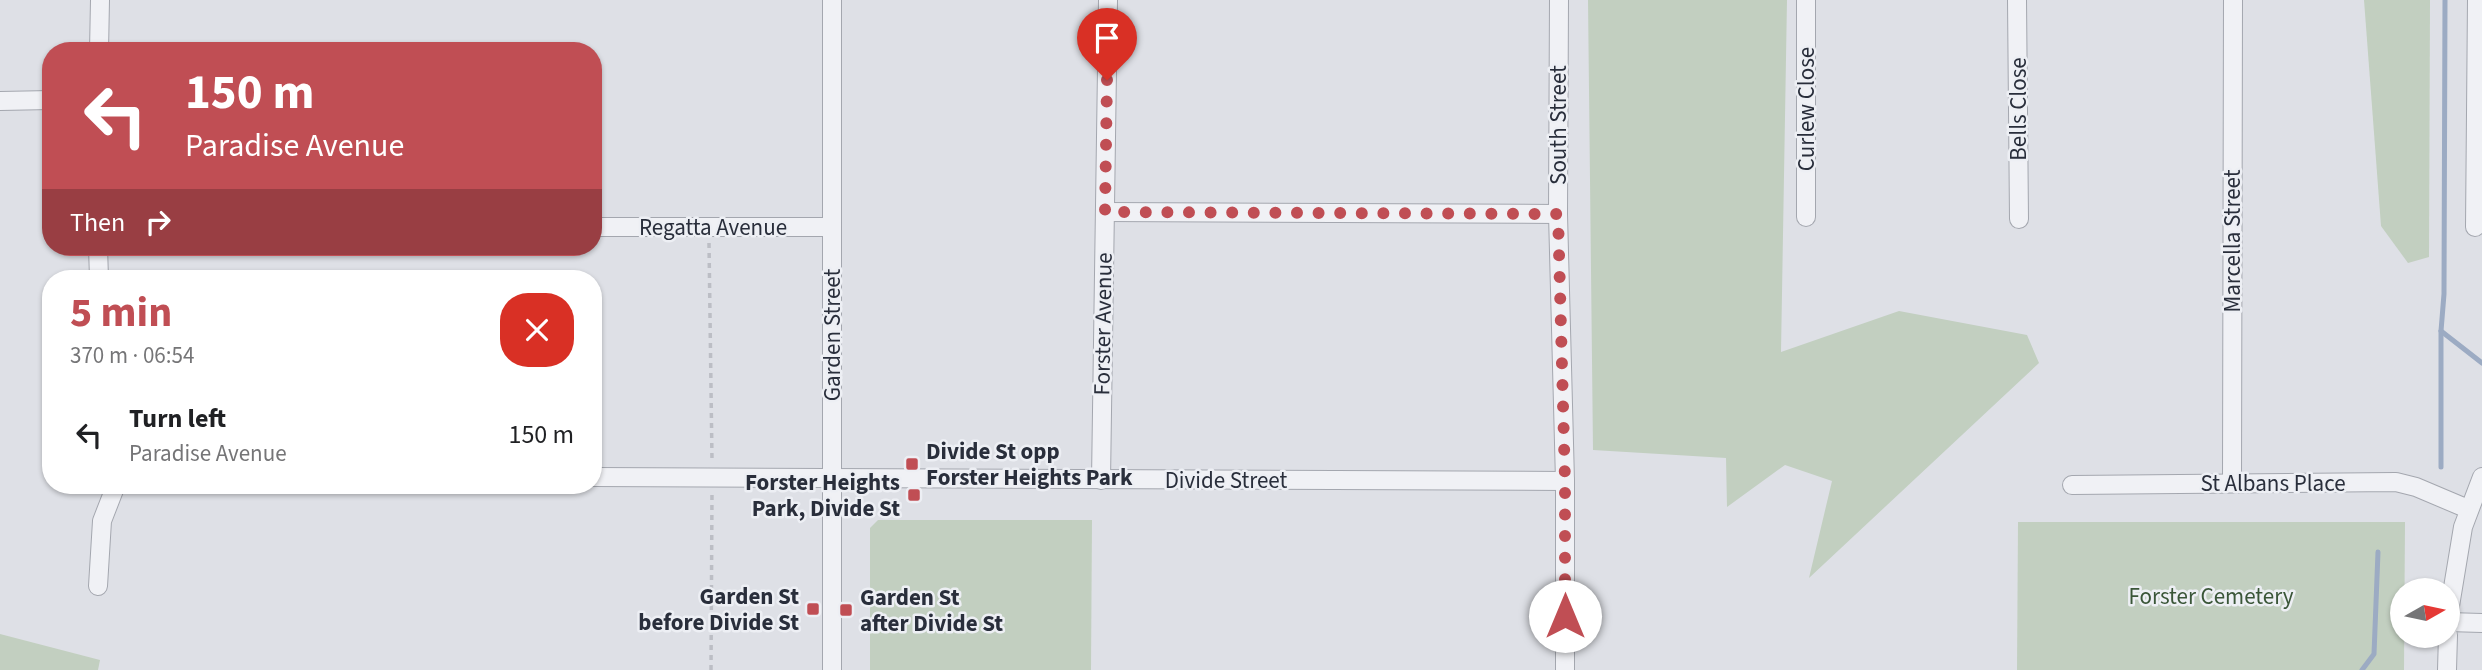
<!DOCTYPE html>
<html lang="en">
<head>
<meta charset="utf-8">
<style>
  :root { --surface:#fff; --page:#f6f6f6; --text:#202124; --muted:#757577; --accent:#c04e54 }
  body { margin:0; font-family:"Source Sans 3",sans-serif; background:var(--page); color:var(--text); height:100vh; display:flex; flex-direction:column; font-size:26px; white-space:nowrap }
  * { box-sizing:border-box; margin:0 }
  p { font-size:23px; color:var(--muted) }
  .icon { flex:none; width:38px; height:38px; fill:none; stroke:currentColor; stroke-width:2; stroke-linecap:round; stroke-linejoin:round }
  .map { position:relative; flex:1; overflow:hidden }
  .sheet { position:absolute; left:42px; top:270px; width:560px; height:224px; display:flex; flex-direction:column; background:var(--surface); border-radius:28px; box-shadow:0 2px 5px #0004 }
  .sheet>* { flex:none }
  .banner { position:absolute; left:42px; top:42px; width:560px; height:214px; border-radius:28px; box-shadow:0 2px 5px #0004; background:#c04e54; color:#fff; overflow:hidden }
  .needle { width:46px; rotate:81deg }
  .fabs { position:absolute; left:2390px; top:578px; display:grid; gap:14px }
  .fabs a { display:grid; place-items:center; width:70px; height:70px; border-radius:50%; background:var(--surface); box-shadow:0 2px 5px #0004; font-size:35px }
  .pin { position:absolute; display:grid; place-items:center; width:60px; height:60px; color:#fff; margin:-72px -30px; border-radius:50% 50% 50% 0; rotate:-45deg; box-shadow:0 0 7px #0007 }
  .pin .icon { rotate:45deg }
  .me { position:absolute; width:77px; margin:-38px; rotate:0deg; stroke-linejoin:round; filter:drop-shadow(0 0 5px #0008) }
  .turn { display:flex; align-items:center; gap:24px; height:147px; padding:0 28px; font-size:32px }
  .turn .icon { width:91px; height:91px; stroke-width:2.5 }
  .turn b { display:block; font-size:49px; line-height:60px }
  .then { display:flex; align-items:center; height:66px; padding:0 28px; background:#0003; gap:14px; font-size:26px }
  .round { display:grid; place-items:center; flex:none; width:74px; height:74px; border-radius:28px; background:var(--page) }
  .head { display:flex; align-items:center; justify-content:space-between; height:119px; padding:0 28px }
  h1 { font-size:42px; font-weight:700; line-height:52px; color:var(--accent) }
  ul { padding:0; list-style:none }
  li { display:flex; align-items:center; gap:21px; height:91px; padding:0 28px }
  li div { flex:1 }
  li b { display:block; font-size:26px }
  li em { font-style:normal }
  .map>svg:first-child { display:block }
  .green { fill:#c2cfc0 }
  .lines { fill:none; stroke-linecap:round; stroke-linejoin:round }
  .stream { stroke:#9cabc3; stroke-width:5 }
  .minor-casing { stroke:#a4a7af; stroke-width:20 }
  .path { stroke:#bcbec5; stroke-width:3.5; stroke-dasharray:5 5; stroke-linecap:butt }
  .minor { stroke:#f0f1f5; stroke-width:18 }
  .route { stroke:#c04e54; stroke-width:12; stroke-dasharray:0 21.6 }
  .poi-dot { fill:#c04e54; stroke:#edeff4; stroke-width:2.5 }
  .labels { text-anchor:middle; dominant-baseline:central; stroke-width:5; stroke-linejoin:round; paint-order:stroke }
  .street-label { font-size:23px; fill:#292e3b; stroke:#edeff4 }
  .poi-label { font-size:23px; font-weight:bold; fill:#292e3b; stroke:#edeff4; text-anchor:start }
  .park-label { font-size:23px; fill:#3a5638; stroke:#edeff4 }
</style>
</head>
<body>
<div class="map">
<svg width="2482" height="670" viewBox="0 0 2482 670">
  <rect width="100%" height="100%" fill="#dee0e6"/>
  <!-- green -->
  <g class="green">
    <polygon points="1588,0 1787,0 1781,352 1899,311 2027,335 2039,363 1809,578 1832,481 1785,465 1727,507 1726,458 1593,450"/>
    <polygon points="2364,0 2430,0 2429,257 2408,263 2381,226"/>
    <polygon points="878,520 1092,520 1091,670 870,670 870,528"/>
    <polygon points="2018,522 2405,522 2404,670 2017,670"/>
    <polygon points="0,634 100,660 98,670 0,670"/>
  </g>
  <g class="lines">
    <!-- stream -->
    <g class="stream">
      <polyline points="2441,331 2482,363"/>
      <polyline points="2441,467 2441,331 2444,294 2445,0"/>
      <polyline points="2362,670 2374,654 2378,552"/>
    </g>
    <!-- minor casing -->
    <g class="minor-casing">
      <g id="minor">
        <polyline points="832,0 832,670"/>
        <polyline points="1559,0 1558,214 1565,481 1565,670"/>
        <polyline points="2017,0 2019,219"/>
        <polyline points="99,51 100,0"/>
        <polyline points="0,101 51,100"/>
        <polyline points="1105,212 1558,214"/>
        <polyline points="1806,217 1806,0"/>
        <polyline points="593,227 832,227"/>
        <polyline points="2475,227 2477,0"/>
        <polyline points="98,247 99,278"/>
        <polyline points="593,477 1565,481"/>
        <polyline points="1101,480 1108,0"/>
        <polyline points="2232,483 2233,0"/>
        <polyline points="2072,485 2396,482 2416,487 2468,509"/>
        <polyline points="98,586 102,521 116,485"/>
        <polyline points="2448,618 2463,527 2482,477"/>
        <polyline points="2448,622 2482,623"/>
        <polyline points="2447,670 2448,635"/>
      </g>
    </g>
    <!-- path -->
    <g class="path">
      <polyline points="709,243 712,460"/>
      <polyline points="711,670 712,492"/>
    </g>
    <!-- minor -->
    <use href="#minor" class="minor"/>
  </g>
  <g class="lines">
    <!-- route -->
    <polyline class="route" points="1107,80 1105,212 1558,214 1565,481 1565,616"/>
  </g>
  <!-- markers -->
  <g class="poi-dot">
    <rect x="905" y="457" width="14" height="14" rx="3.5"/>
    <rect x="907" y="488" width="14" height="14" rx="3.5"/>
    <rect x="806" y="602" width="14" height="14" rx="3.5"/>
    <rect x="839" y="603" width="14" height="14" rx="3.5"/>
  </g>
  <g class="labels">
    <!-- street labels -->
    <g class="street-label">
      <text transform="translate(1806 109) rotate(-90)">Curlew Close</text>
      <text transform="translate(2018 109) rotate(-90)">Bells Close</text>
      <text transform="translate(1558 125) rotate(-90)">South Street</text>
      <text x="713" y="227">Regatta Avenue</text>
      <text transform="translate(2232 241) rotate(-90)">Marcella Street</text>
      <text transform="translate(1103 324) rotate(-89)">Forster Avenue</text>
      <text transform="translate(832 335) rotate(-90)">Garden Street</text>
      <text x="1226" y="480">Divide Street</text>
      <text x="2273" y="483">St Albans Place</text>
    </g>
    <!-- poi labels -->
    <g class="poi-label">
      <text x="926" y="451">Divide St opp<tspan x="926" dy="26">Forster Heights Park</tspan></text>
      <text x="900" y="482" text-anchor="end">Forster Heights<tspan x="900" dy="26">Park, Divide St</tspan></text>
      <text x="799" y="596" text-anchor="end">Garden St<tspan x="799" dy="26">before Divide St</tspan></text>
      <text x="860" y="597">Garden St<tspan x="860" dy="26">after Divide St</tspan></text>
    </g>
    <!-- park labels -->
    <g class="park-label">
      <text x="2211" y="596">Forster Cemetery</text>
    </g>
  </g>
</svg>
<div class="fabs">
<a><svg class="needle" viewBox="-14 -14 28 28"><path d="M0-13l5 13h-10z" fill="#e53935"/><path d="M0 13l5-13h-10z" fill="#757577"/></svg></a>
</div>
<div class="pin" style="left:1107px;top:80px;background:#d93025"><svg class="icon" aria-label="arrive" viewBox="0 0 24 24"><path d="M6 21V4h12l-3 4 3 4H6"/></svg></div>
<svg class="me" style="left:1565px;top:616px" viewBox="-20 -20 40 40"><circle r="19" fill="#fff"/><path d="M0-13L10 11 0 6-10 11z" fill="#c04e54"/></svg>
<div class="banner">
<div class="turn"><svg class="icon" aria-label="left" viewBox="0 0 24 24"><path d="M17 20v-9H6M10 6l-5 5 5 5"/></svg><div><b>150 m</b>Paradise Avenue</div></div>
<div class="then">Then<svg class="icon" aria-label="right" viewBox="0 0 24 24"><path d="M7 20v-9h11M14 6l5 5-5 5"/></svg></div>
</div>
<section class="sheet">
<div class="head"><div><h1>5 min</h1><p>370 m · 06:54</p></div><a class="round" style="background:#d93025;color:#fff"><svg class="icon" aria-label="close" viewBox="0 0 24 24"><path d="M6 6l12 12M18 6L6 18"/></svg></a></div>
<ul>
<li><svg class="icon" aria-label="left" viewBox="0 0 24 24"><path d="M17 20v-9H6M10 6l-5 5 5 5"/></svg><div><b>Turn left</b><p>Paradise Avenue</p></div><em>150 m</em></li>
</ul>
</section>
</div>
</body>
</html>
